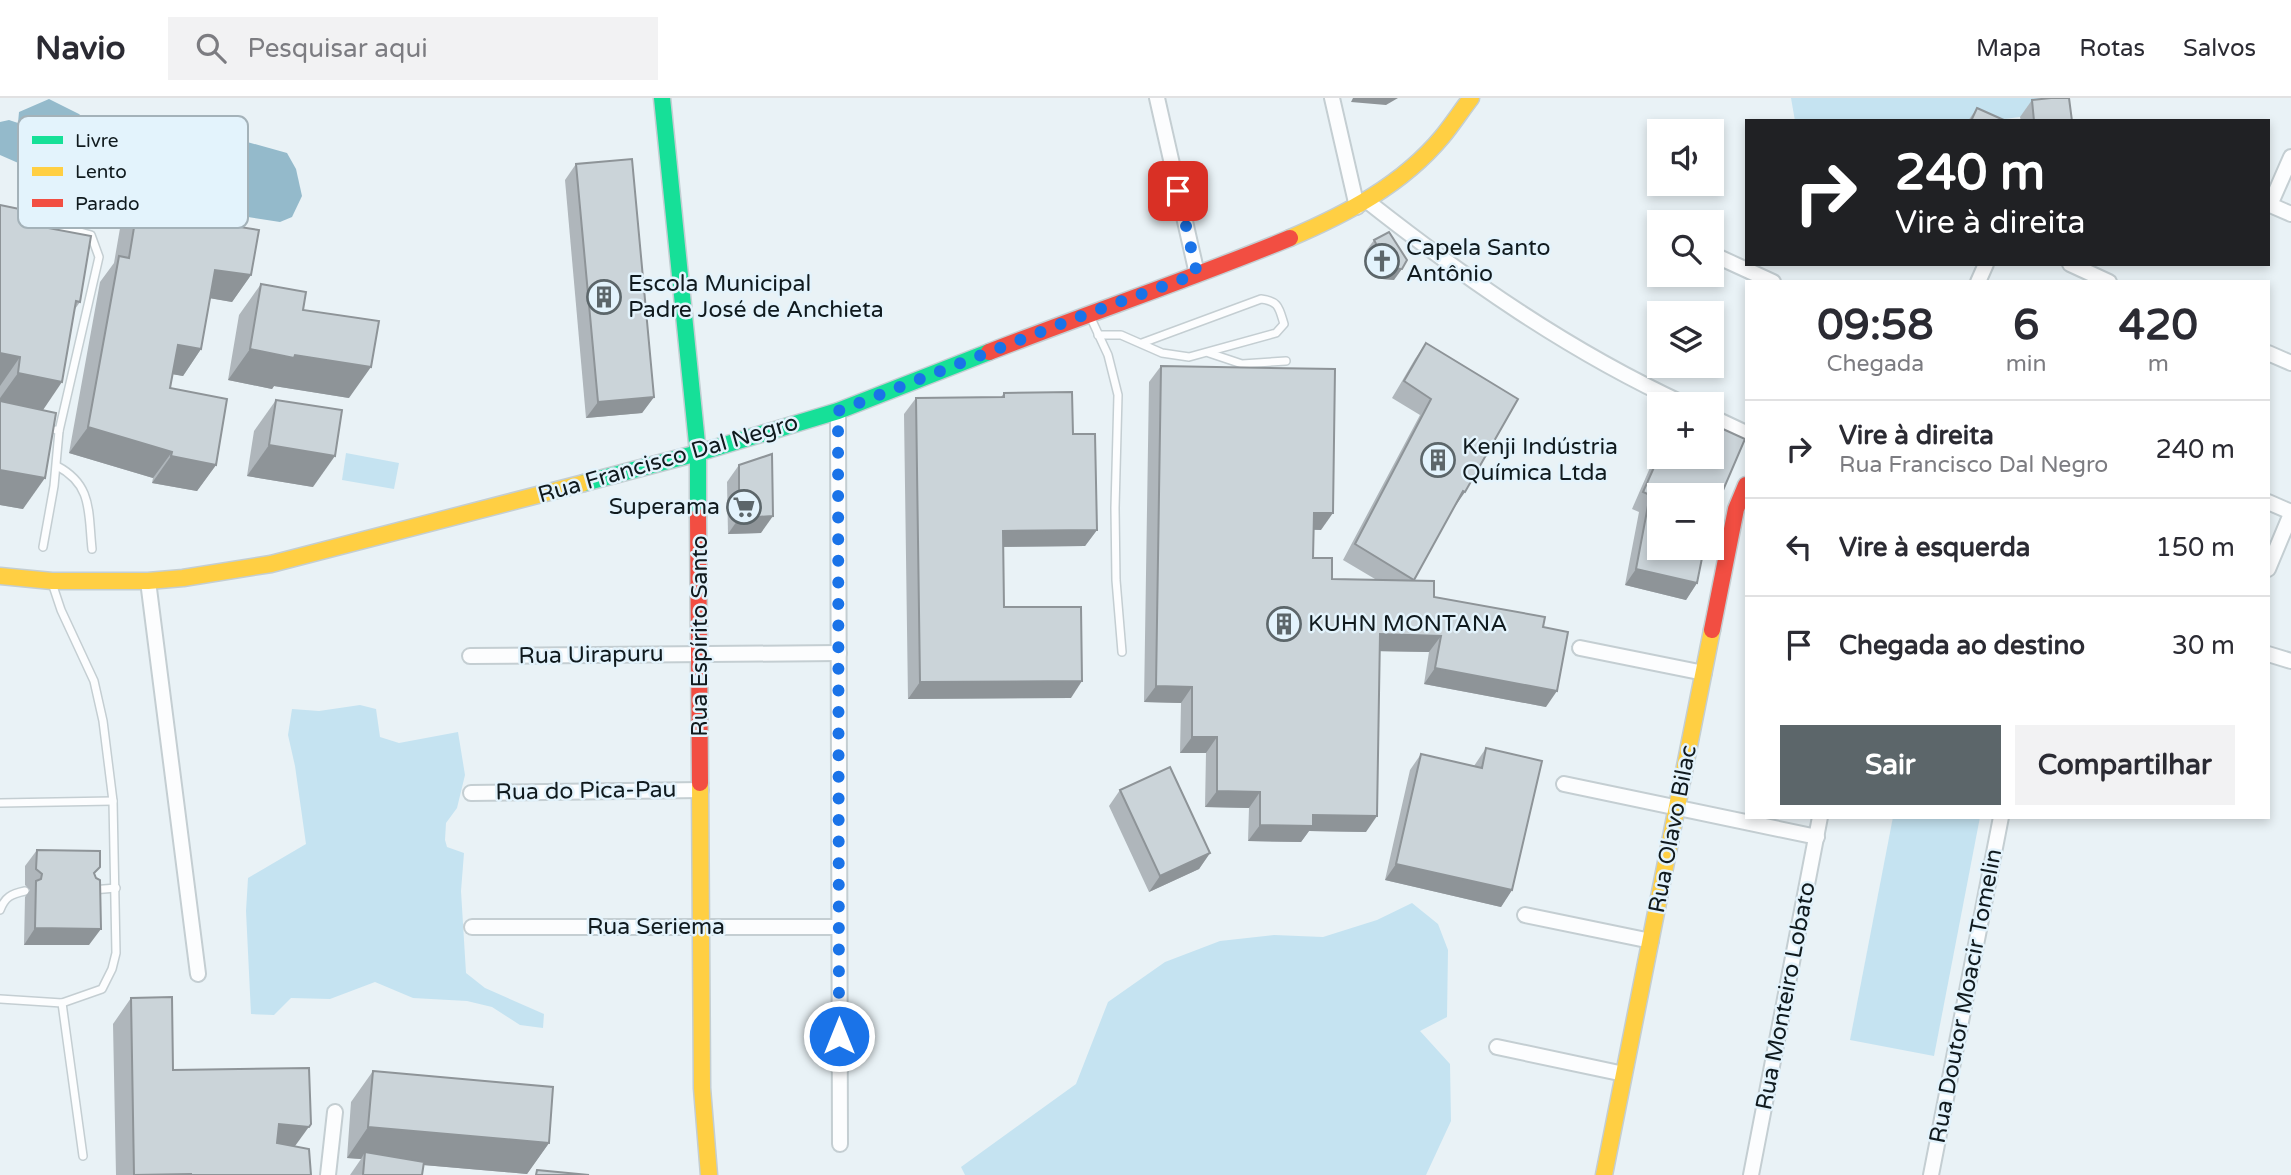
<!DOCTYPE html>
<html lang="pt">
<head>
<meta charset="utf-8">
<style>
  :root { --surface:#fff; --page:#f2f2f3; --text:#2b2b33; --muted:#7c7c81; --line:#e1e1e2; --accent:#5c666a }
  body { margin:0; font-family:"Varela Round",sans-serif; background:var(--page); color:var(--text); height:100vh; display:flex; flex-direction:column; font-size:26px; white-space:nowrap }
  * { box-sizing:border-box; margin:0 }
  p { font-size:23px; color:var(--muted) }
  .icon { flex:none; width:38px; height:38px; fill:none; stroke:currentColor; stroke-width:2; stroke-linecap:round; stroke-linejoin:round }
  .map { position:relative; flex:1; overflow:hidden }
  .side { position:absolute; left:1745px; top:182px; width:525px; height:539px; display:flex; flex-direction:column; background:var(--surface); border-radius:0px; box-shadow:0 4px 10px #0003 }
  .side>* { flex:none }
  .hud { position:absolute; left:1745px; top:21px; width:525px; height:147px; border-radius:0px; box-shadow:0 4px 10px #0003; background:#202124; color:#fff; overflow:hidden }
  .buttons { position:absolute; left:1647px; top:21px; display:grid; gap:14px }
  .buttons a { display:grid; place-items:center; width:77px; height:77px; border-radius:0px; background:var(--surface); box-shadow:0 4px 10px #0003; font-size:35px }
  .pin { position:absolute; display:grid; place-items:center; width:60px; height:60px; color:#fff; margin:-30px; border-radius:14px; box-shadow:0 4px 10px #0006 }
  .me { position:absolute; width:77px; margin:-38px; rotate:0deg; stroke-linejoin:round; filter:drop-shadow(0 0 5px #0008) }
  .turn { display:flex; align-items:center; gap:24px; height:147px; padding:0 35px; font-size:32px }
  .turn .icon { width:91px; height:91px; stroke-width:2.5 }
  .turn b { display:block; font-size:49px; line-height:60px }
  .eta { display:flex; justify-content:space-evenly; align-items:center; height:119px; text-align:center }
  .eta b { font-size:42px; font-weight:700; line-height:49px }
  .primary-button { display:flex; gap:14px; margin-top:auto; padding:14px 35px }
  .primary-button a { flex:1; height:80px; border-radius:0px; background:var(--accent); color:#fff; font-size:28px; font-weight:700; line-height:80px; text-align:center }
  .primary-button a+a { background:var(--page); color:var(--text) }
  ul { padding:0; list-style:none }
  li { display:flex; align-items:center; gap:21px; height:98px; padding:0 35px; border-top:2px solid var(--line) }
  li div { flex:1 }
  li b { display:block; font-size:26px }
  li em { font-style:normal }
  header { display:flex; align-items:center; gap:42px; box-sizing:border-box; height:98px; padding:0 35px; background:var(--surface); border-bottom:2px solid var(--line) }
  header strong { font-size:33px }
  nav { display:flex; gap:38px; margin-inline-start:auto; font-size:24px }
  .search { width:490px; height:63px; background:var(--page); display:flex; align-items:center; gap:18px; box-sizing:border-box; padding:0 24px; border-radius:0px; color:var(--muted); font-size:26px }
  .map>svg:first-child { display:block }
  .green { fill:#c5e3f1 }
  .water { fill:#94bacb }
  .lines { fill:none; stroke-linecap:round; stroke-linejoin:round }
  .lane-casing { stroke:#c4ced2; stroke-width:10 }
  .street-casing { stroke:#c4ced2; stroke-width:18 }
  .fast-casing { stroke:#c4ced2; stroke-width:19 }
  .slow-casing { stroke:#c4ced2; stroke-width:19 }
  .jam-casing { stroke:#c4ced2; stroke-width:19 }
  .lane { stroke:#fcfdfe; stroke-width:7 }
  .street { stroke:#fcfdfe; stroke-width:14 }
  .fast { stroke:#16e098; stroke-width:16 }
  .slow { stroke:#ffcf43; stroke-width:16 }
  .jam { stroke:#f24e42; stroke-width:16 }
  .wall { fill:#afb6bb }
  .shaded-wall { fill:#8e9498 }
  .building { fill:#cbd4d9; stroke:#8e9498; stroke-width:2 }
  .route { stroke:#1a73e8; stroke-width:12; stroke-dasharray:0 21.6 }
  .labels { text-anchor:middle; dominant-baseline:central; stroke-width:5; stroke-linejoin:round; paint-order:stroke }
  .poi-label { font-size:23px; fill:#101a1e; stroke:#e3f3fc; text-anchor:start }
  .street-label { font-size:23px; fill:#101a1e; stroke:#e3f3fc }
  .key { fill:#e3f3fc; stroke:#a4b2b9; stroke-width:2 }
  .key-label { font-size:19px; fill:#101a1e }
</style>
</head>
<body>
<header>
<strong>Navio</strong>
<div class="search"><svg class="icon" aria-label="search" viewBox="0 0 24 24"><circle cx="10" cy="10" r="6"/><path d="M15 15l6 6"/></svg>Pesquisar aqui</div>
<nav><a>Mapa</a><a>Rotas</a><a>Salvos</a></nav>
</header>
<div class="map">
<svg width="2291" height="1077" viewBox="0 0 2291 1077">
  <rect width="100%" height="100%" fill="#e9f2f6"/>
  <!-- green -->
  <g class="green">
    <polygon points="1791,0 2066,0 2041,16 1990,23 1795,23"/>
    <polygon points="346,355 399,365 394,391 342,382"/>
    <polygon points="360,607 376,611 380,639 399,645 458,634 465,677 457,710 446,725 445,742 447,749 464,755 461,793 466,875 485,890 544,916 543,930 520,927 492,909 467,903 413,900 375,884 330,901 291,900 274,917 251,916 246,813 248,780 306,746 295,668 288,637 292,611 319,613"/>
    <polygon points="1893,719 1980,719 1934,958 1850,942"/>
    <polygon points="1412,805 1438,826 1448,852 1447,919 1420,933 1450,966 1451,1023 1426,1077 965,1077 961,1069 1076,986 1108,904 1165,864 1220,843 1274,837 1323,839 1377,822"/>
  </g>
  <!-- water -->
  <g class="water">
    <polygon points="49,1 79,16 101,36 101,48 88,53 68,70 32,71 0,57 0,24 9,22 18,25 19,14"/>
    <polygon points="221,40 233,40 287,55 296,71 302,98 292,119 280,124 248,119 236,112 212,96 202,69"/>
  </g>
  <g class="lines">
    <!-- lane casing -->
    <g class="lane-casing">
      <g id="lane">
        <polyline points="34,121 91,137 99,159 59,333"/>
        <polyline points="1089,216 1108,257 1118,297 1115,410 1116,482 1122,554"/>
        <path d="M1098 237H1121L1162 255 1189 259 1276 235 1284 226C1279 210 1279 203 1261 201L1142 245"/>
        <polyline points="1209,255 1242,266 1286,263"/>
        <path d="M57 368C93 387 88 414 92 451"/>
        <polyline points="43,449 54,388 59,333 56,332"/>
        <polyline points="0,705 113,703"/>
        <polyline points="92,792 116,790"/>
        <path d="M0 812C5 799 11 796 25 793"/>
        <polyline points="0,901 62,905 102,891 112,871 116,855 113,703 103,623 94,583 61,512 52,485"/>
        <polyline points="62,905 83,1058"/>
      </g>
    </g>
    <!-- street casing -->
    <g class="street-casing">
      <g id="street">
        <polyline points="1157,0 1197,176"/>
        <polyline points="1332,0 1357,109"/>
        <path d="M1367 103C1466 181 1569 253 1684 306"/>
        <polyline points="2268,106 2291,116"/>
        <polyline points="2270,107 2291,59"/>
        <polyline points="1712,156 1773,184"/>
        <polyline points="2070,166 2109,184"/>
        <polyline points="1978,184 1986,166"/>
        <polyline points="2268,255 2291,265"/>
        <polyline points="838,313 840,1046"/>
        <polyline points="1712,319 1746,335"/>
        <polyline points="2268,404 2291,414"/>
        <polyline points="2268,471 2291,416"/>
        <polyline points="148,483 198,876"/>
        <polyline points="1580,550 1704,575"/>
        <polyline points="2268,556 2291,563"/>
        <polyline points="470,558 839,555"/>
        <polyline points="1564,686 1817,739"/>
        <polyline points="471,695 701,692"/>
        <polyline points="1525,817 1651,843"/>
        <polyline points="472,829 839,829"/>
        <polyline points="1497,949 1624,976"/>
        <polyline points="328,1077 335,1014"/>
        <polyline points="1751,1077 1820,719"/>
        <polyline points="1931,1077 2001,719"/>
      </g>
    </g>
    <!-- fast casing -->
    <g class="fast-casing">
      <g id="fast">
        <polyline points="662,0 698,355 698,419"/>
        <polyline points="584,385 698,355 838,313 989,254"/>
      </g>
    </g>
    <!-- slow casing -->
    <g class="slow-casing">
      <g id="slow">
        <path d="M1290 140C1346 116 1402 87 1442 39 1452 27 1461 13 1471 0"/>
        <polyline points="0,478 52,483 148,483 183,480 271,466 584,385"/>
        <polyline points="700,685 702,990 709,1077"/>
        <polyline points="1604,1077 1712,532"/>
      </g>
    </g>
    <!-- jam casing -->
    <g class="jam-casing">
      <g id="jam">
        <path d="M989 254C1089 215 1191 181 1290 140"/>
        <polyline points="698,419 700,685"/>
        <polyline points="1712,532 1736,411 1746,387"/>
      </g>
    </g>
    <!-- lane -->
    <use href="#lane" class="lane"/>
    <!-- street -->
    <use href="#street" class="street"/>
    <!-- fast -->
    <use href="#fast" class="fast"/>
    <!-- slow -->
    <use href="#slow" class="slow"/>
    <!-- jam -->
    <use href="#jam" class="jam"/>
  </g>
  <!-- wall -->
  <g class="wall">
    <polygon points="2032,2 2072,23 2021,23 2020,19"/>
    <polygon points="1977,10 2006,23 1968,23"/>
    <polygon points="576,66 654,299 642,315 586,320 565,82"/>
    <polygon points="141,87 251,177 232,204 210,200 201,251 183,278 173,276 170,290 216,367 197,393 152,385 153,380 69,355 100,184 114,165 123,113"/>
    <polygon points="0,107 80,204 75,211 43,312 23,411 0,407"/>
    <polygon points="1389,134 1394,182 1382,181 1366,153 1374,142"/>
    <polygon points="261,186 303,212 349,300 274,288 272,291 228,282 239,217"/>
    <polygon points="1426,245 1453,410 1414,482 1434,499 1543,529 1546,609 1424,586 1429,554 1380,553 1366,734 1309,733 1301,744 1248,743 1249,710 1205,709 1206,655 1180,655 1181,605 1144,604 1149,284 1161,268 1321,432 1313,432 1313,460 1332,481 1375,481 1343,462 1420,317 1392,300 1415,261"/>
    <polygon points="1004,295 1073,336 1097,432 1085,448 1003,449 1004,509 1071,600 908,601 904,316 916,300 1001,299"/>
    <polygon points="276,302 313,389 247,378 254,333"/>
    <polygon points="1659,349 1659,359 1712,397 1697,485 1686,502 1625,487 1639,414 1632,411"/>
    <polygon points="739,367 761,435 728,436 727,384"/>
    <polygon points="1486,650 1512,792 1501,809 1385,782 1410,672 1421,656 1474,668"/>
    <polygon points="1120,692 1210,755 1199,771 1149,794 1109,708"/>
    <polygon points="37,752 95,777 89,847 24,847 25,799 30,792 25,787 25,768"/>
    <polygon points="131,900 173,972 295,1048 311,1077 116,1077 113,926"/>
    <polygon points="373,973 549,1045 527,1076 424,1067 422,1077 350,1077 361,1061 347,1060 351,1004"/>
  </g>
  <!-- shaded-wall -->
  <g class="shaded-wall">
    <polygon points="1353,0 1398,0 1386,7 1351,4"/>
    <polygon points="1389,170 1402,171 1394,182 1382,181"/>
    <polygon points="215,172 251,177 232,204 197,198"/>
    <polygon points="178,247 201,251 183,278 159,274"/>
    <polygon points="250,251 295,257 371,269 349,300 274,288 272,291 228,282"/>
    <polygon points="0,255 20,259 0,288"/>
    <polygon points="18,275 62,284 41,315 0,307 0,300"/>
    <polygon points="654,299 642,315 586,320 598,304"/>
    <polygon points="88,329 172,354 153,380 69,355"/>
    <polygon points="269,347 335,358 313,389 247,378"/>
    <polygon points="171,358 216,367 197,393 152,385"/>
    <polygon points="0,372 45,380 23,411 0,407"/>
    <polygon points="1463,393 1465,394 1454,410"/>
    <polygon points="1314,415 1333,415 1321,432 1302,431"/>
    <polygon points="773,418 761,435 728,436 739,420"/>
    <polygon points="1097,432 1085,448 992,449 1003,433"/>
    <polygon points="1636,471 1697,485 1686,502 1625,487"/>
    <polygon points="1380,536 1441,538 1429,554 1369,553"/>
    <polygon points="1435,570 1557,593 1546,609 1424,586"/>
    <polygon points="1082,583 1071,600 908,601 920,584"/>
    <polygon points="1156,588 1192,589 1181,605 1144,604"/>
    <polygon points="1192,639 1217,639 1206,655 1180,655"/>
    <polygon points="1217,693 1260,694 1249,710 1205,709"/>
    <polygon points="1313,717 1377,718 1366,734 1309,733 1301,744 1248,743 1260,727"/>
    <polygon points="1210,755 1199,771 1149,794 1160,778"/>
    <polygon points="1396,766 1512,792 1501,809 1385,782"/>
    <polygon points="35,830 101,831 89,847 24,847"/>
    <polygon points="279,1026 311,1026 290,1055 261,1052"/>
    <polygon points="368,1029 549,1045 527,1076 365,1062 365,1054 361,1061 347,1060"/>
    <polygon points="191,1076 190,1077 134,1077"/>
  </g>
  <!-- building -->
  <g class="building">
    <polygon points="2051,0 2069,0 2072,23 2034,23 2032,2"/>
    <polygon points="1977,10 2006,23 1971,23"/>
    <polygon points="632,61 654,299 598,304 576,66"/>
    <polygon points="141,87 186,95 182,120 259,132 251,177 215,172 201,251 178,247 170,290 227,301 216,367 171,358 172,354 88,329 119,158 129,160"/>
    <polygon points="0,107 34,114 32,127 91,138 80,204 76,203 62,284 18,275 20,259 0,255"/>
    <polygon points="1389,134 1407,162 1402,171 1389,170 1374,142"/>
    <polygon points="261,186 306,194 303,212 379,223 371,269 295,257 294,260 250,251"/>
    <polygon points="1426,245 1518,301 1465,394 1463,393 1414,482 1355,446 1431,301 1404,283"/>
    <polygon points="1161,268 1335,271 1333,415 1314,415 1313,460 1332,460 1332,481 1434,483 1434,499 1545,519 1543,529 1568,534 1557,593 1435,570 1441,538 1380,536 1377,718 1313,717 1313,728 1260,727 1260,694 1217,693 1217,639 1192,639 1192,589 1156,588"/>
    <polygon points="1072,294 1073,336 1095,336 1097,432 1003,433 1004,509 1081,509 1082,583 920,584 916,300 1004,299 1004,295"/>
    <polygon points="276,302 342,312 335,358 269,347"/>
    <polygon points="0,303 56,315 45,380 0,372"/>
    <polygon points="1712,326 1745,341 1712,418 1712,397 1659,397 1659,450 1704,450 1697,485 1636,471 1650,397 1643,394 1659,358 1712,359"/>
    <polygon points="772,356 773,418 739,420 739,367"/>
    <polygon points="1486,650 1542,663 1512,792 1396,766 1421,656 1482,670"/>
    <polygon points="1170,669 1210,755 1160,778 1120,692"/>
    <polygon points="37,752 100,753 100,769 94,775 96,780 100,782 101,831 35,830 36,783 41,781 42,776 36,771"/>
    <polygon points="172,899 173,972 309,970 311,1026 309,1029 279,1026 277,1045 309,1051 311,1077 191,1077 191,1076 134,1077 131,900"/>
    <polygon points="373,973 553,989 549,1045 368,1029"/>
    <polygon points="365,1054 424,1064 422,1077 363,1077"/>
    <polygon points="537,1072 589,1077 536,1077"/>
  </g>
  <g class="lines">
    <!-- route -->
    <polyline class="route" points="839,938 838,313 1089,215 1197,176 1178,93"/>
  </g>
  <!-- icons -->
  <defs>
    <g id="church-ring" transform="scale(1.75)"><circle r="9.5" fill="#e3f3fc" stroke="#5c666a" stroke-width="1.5"/><path d="M-1.2-6h2.4v3.5h3.3v2.4h-3.3V6h-2.4V-.1h-3.3v-2.4h3.3Z" fill="#5c666a"/></g>
    <g id="building-ring" transform="scale(1.75)"><circle r="9.5" fill="#e3f3fc" stroke="#5c666a" stroke-width="1.5"/><path d="M-4-6H4V6H1V3H-1V6H-4ZM-2.5-4.3h1.7v1.8h-1.7ZM.8-4.3h1.7v1.8H.8ZM-2.5-1h1.7V.8h-1.7ZM.8-1h1.7V.8H.8Z" fill="#5c666a"/></g>
    <g id="supermarket-ring" transform="scale(1.75)"><circle r="9.5" fill="#e3f3fc" stroke="#5c666a" stroke-width="1.5"/><path d="M-6-5.5h2.5l.6 2H6L4.5 2H-2.5L-4.4-4H-6ZM-1.5 3.2a1.3 1.3 0 1 0 .1 0ZM3 3.2a1.3 1.3 0 1 0 .1 0Z" fill="#5c666a"/></g>
  </defs>
  <g fill-rule="evenodd">
    <use href="#church-ring" x="1382" y="163"/>
    <use href="#building-ring" x="604" y="199"/>
    <use href="#building-ring" x="1438" y="362"/>
    <use href="#supermarket-ring" x="744" y="409"/>
    <use href="#building-ring" x="1284" y="526"/>
  </g>
  <g class="labels">
    <!-- poi labels -->
    <g class="poi-label">
      <text x="1406" y="150">Capela Santo<tspan x="1406" dy="26">Antônio</tspan></text>
      <text x="628" y="186">Escola Municipal<tspan x="628" dy="26">Padre José de Anchieta</tspan></text>
      <text x="1462" y="349">Kenji Indústria<tspan x="1462" dy="26">Química Ltda</tspan></text>
      <text x="720" y="409" text-anchor="end">Superama</text>
      <text x="1308" y="526">KUHN MONTANA</text>
    </g>
    <!-- street labels -->
    <g class="street-label">
      <text transform="translate(668 361) rotate(-16)">Rua Francisco Dal Negro</text>
      <text transform="translate(700 538) rotate(-90)">Rua Espírito Santo</text>
      <text transform="translate(591 557) rotate(-1)">Rua Uirapuru</text>
      <text transform="translate(586 693) rotate(-1)">Rua do Pica-Pau</text>
      <text transform="translate(1673 731) rotate(-79)">Rua Olavo Bilac</text>
      <text x="656" y="829">Rua Seriema</text>
      <text transform="translate(1786 898) rotate(-79)">Rua Monteiro Lobato</text>
      <text transform="translate(1966 898) rotate(-79)">Rua Doutor Moacir Tomelin</text>
    </g>
  </g>
  <!-- legend -->
  <rect x="18" y="18" width="230" height="112" rx="10" class="key"/>
  <rect x="32" y="38" width="31" height="8" fill="#16e098"/>
  <rect x="32" y="69" width="31" height="9" fill="#ffcf43"/>
  <rect x="32" y="101" width="31" height="8" fill="#f24e42"/>
  <g class="key-label">
    <text x="75" y="49">Livre</text>
    <text x="75" y="80">Lento</text>
    <text x="75" y="112">Parado</text>
  </g>
</svg>
<div class="buttons">
<a><svg class="icon" aria-label="sound" viewBox="0 0 24 24"><path d="M4 9h4l5-4v14l-5-4H4zM17 9q2 3 0 6"/></svg></a>
<a><svg class="icon" aria-label="search" viewBox="0 0 24 24"><circle cx="10" cy="10" r="6"/><path d="M15 15l6 6"/></svg></a>
<a><svg class="icon" aria-label="layers" viewBox="0 0 24 24"><path d="M12 4l9 5-9 5-9-5zM3 14l9 5 9-5"/></svg></a>
<a>+</a>
<a>−</a>
</div>
<div class="pin" style="left:1178px;top:93px;background:#d93025"><svg class="icon" aria-label="arrive" viewBox="0 0 24 24"><path d="M6 21V4h12l-3 4 3 4H6"/></svg></div>
<svg class="me" style="left:839px;top:938px" viewBox="-20 -20 40 40"><circle r="17" fill="#1a73e8" stroke="#fff" stroke-width="3"/><path d="M0-11L8 9 0 5-8 9z" fill="#fff"/></svg>
<div class="hud">
<div class="turn"><svg class="icon" aria-label="right" viewBox="0 0 24 24"><path d="M7 20v-9h11M14 6l5 5-5 5"/></svg><div><b>240 m</b>Vire à direita</div></div>
</div>
<section class="side">
<div class="eta">
<div><b>09:58</b><p>Chegada</p></div>
<div><b>6</b><p>min</p></div>
<div><b>420</b><p>m</p></div>
</div>
<ul>
<li><svg class="icon" aria-label="right" viewBox="0 0 24 24"><path d="M7 20v-9h11M14 6l5 5-5 5"/></svg><div><b>Vire à direita</b><p>Rua Francisco Dal Negro</p></div><em>240 m</em></li>
<li><svg class="icon" aria-label="left" viewBox="0 0 24 24"><path d="M17 20v-9H6M10 6l-5 5 5 5"/></svg><div><b>Vire à esquerda</b></div><em>150 m</em></li>
<li><svg class="icon" aria-label="arrive" viewBox="0 0 24 24"><path d="M6 21V4h12l-3 4 3 4H6"/></svg><div><b>Chegada ao destino</b></div><em>30 m</em></li>
</ul>
<div class="primary-button"><a>Sair</a><a>Compartilhar</a></div>
</section>
</div>
</body>
</html>
